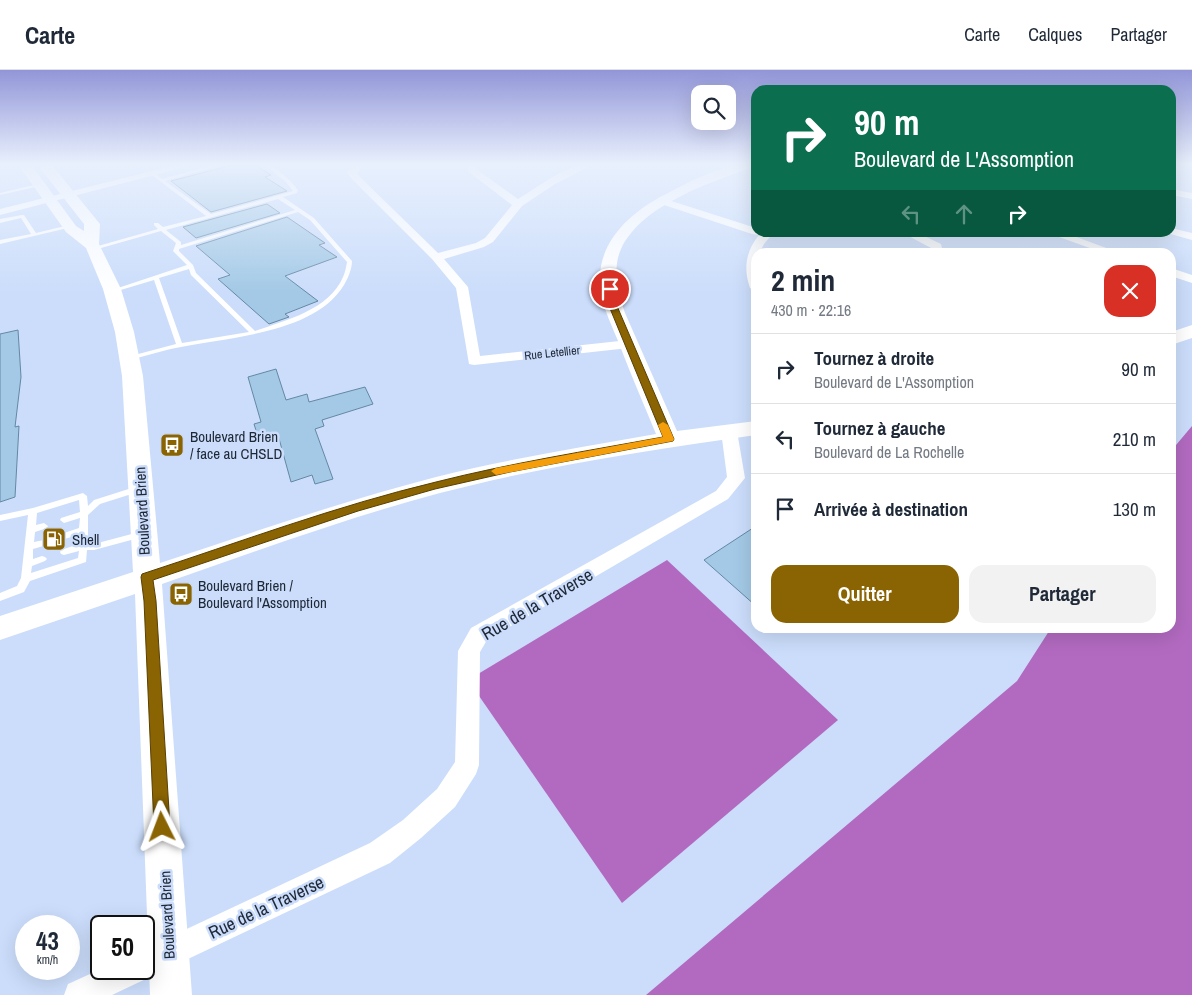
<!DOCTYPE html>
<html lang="fr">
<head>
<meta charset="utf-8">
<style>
  :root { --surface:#fff; --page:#f2f2f3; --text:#1f2937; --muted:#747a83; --line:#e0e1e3; --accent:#8a6302 }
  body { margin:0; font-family:"Archivo Narrow",sans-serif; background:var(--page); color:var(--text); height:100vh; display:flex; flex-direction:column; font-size:19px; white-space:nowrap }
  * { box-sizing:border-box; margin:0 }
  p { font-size:16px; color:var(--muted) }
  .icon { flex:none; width:28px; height:28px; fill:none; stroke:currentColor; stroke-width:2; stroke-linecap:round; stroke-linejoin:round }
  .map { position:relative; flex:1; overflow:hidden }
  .details { position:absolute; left:751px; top:178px; width:425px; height:385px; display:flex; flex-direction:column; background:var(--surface); border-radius:15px; box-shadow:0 5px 20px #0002 }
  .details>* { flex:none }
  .guide { position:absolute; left:751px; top:15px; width:425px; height:152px; border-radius:15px; box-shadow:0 5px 20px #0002; background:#0b6e4f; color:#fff; overflow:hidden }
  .tools { position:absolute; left:691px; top:15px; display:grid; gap:10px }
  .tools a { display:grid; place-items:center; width:45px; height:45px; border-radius:10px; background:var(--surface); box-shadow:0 5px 20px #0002; font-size:25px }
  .speed { position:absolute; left:15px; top:845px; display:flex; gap:10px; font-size:25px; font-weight:700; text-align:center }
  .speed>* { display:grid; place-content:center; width:65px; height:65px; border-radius:50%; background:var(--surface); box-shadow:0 5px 20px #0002; line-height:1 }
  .speed small { font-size:12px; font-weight:400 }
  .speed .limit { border:2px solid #111; border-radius:8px; background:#fff; color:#111 }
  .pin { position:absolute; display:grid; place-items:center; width:42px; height:42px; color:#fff; margin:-21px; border:2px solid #fff; border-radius:50%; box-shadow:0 1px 5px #0007 }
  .me { position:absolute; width:55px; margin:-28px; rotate:357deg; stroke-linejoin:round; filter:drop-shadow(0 0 4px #0008) }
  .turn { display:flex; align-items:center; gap:18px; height:105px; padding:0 20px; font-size:22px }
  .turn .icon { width:65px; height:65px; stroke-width:2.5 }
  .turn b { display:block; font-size:35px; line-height:42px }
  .lanes { display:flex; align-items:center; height:48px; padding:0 20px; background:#0003; justify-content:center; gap:25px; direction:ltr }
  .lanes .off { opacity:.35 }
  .round { display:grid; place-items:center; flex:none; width:52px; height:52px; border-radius:15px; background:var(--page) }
  .head { display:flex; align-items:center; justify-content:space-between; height:85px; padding:0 20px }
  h1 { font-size:30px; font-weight:700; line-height:38px }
  .button { display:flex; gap:10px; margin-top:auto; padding:10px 20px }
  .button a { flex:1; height:58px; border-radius:15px; background:var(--accent); color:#fff; font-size:20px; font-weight:700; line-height:58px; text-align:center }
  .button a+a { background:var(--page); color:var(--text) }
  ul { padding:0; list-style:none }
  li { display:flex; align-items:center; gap:15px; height:70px; padding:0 20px; border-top:1px solid var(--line) }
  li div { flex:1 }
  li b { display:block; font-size:19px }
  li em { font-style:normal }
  header { display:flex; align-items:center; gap:30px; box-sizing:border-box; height:70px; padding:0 25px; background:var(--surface); border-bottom:1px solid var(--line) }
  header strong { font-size:24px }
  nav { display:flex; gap:28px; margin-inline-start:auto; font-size:18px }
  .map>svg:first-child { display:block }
  .water { fill:#b26ac0 }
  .building { fill:#a3c9e6; stroke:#6488a3 }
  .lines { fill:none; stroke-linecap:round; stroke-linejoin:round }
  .lane { fill:#fff; fill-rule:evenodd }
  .street { fill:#fff; fill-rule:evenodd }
  .secondary { fill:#fff; fill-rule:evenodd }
  .route { fill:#8a6302; stroke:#5a4001 }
  .slow { fill:#f59e0b }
  .labels { text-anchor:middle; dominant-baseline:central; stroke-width:5; stroke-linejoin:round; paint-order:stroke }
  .far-street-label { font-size:12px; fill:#1e2735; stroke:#cbddfb }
  .poi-label { font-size:15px; fill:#1e2735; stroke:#cbddfb; text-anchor:start }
  .street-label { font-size:15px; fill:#1e2735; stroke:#cbddfb }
  .near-street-label { font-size:18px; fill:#1e2735; stroke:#cbddfb }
</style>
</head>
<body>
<header>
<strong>Carte</strong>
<nav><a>Carte</a><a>Calques</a><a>Partager</a></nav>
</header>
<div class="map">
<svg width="1192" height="925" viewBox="0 0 1192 925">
  <rect width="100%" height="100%" fill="#cbddfb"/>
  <!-- water -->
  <g class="water">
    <polygon points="1192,356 1192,925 646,925 1017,611 1051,558 1171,558 1171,381"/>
    <polygon points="667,490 838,650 622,833 468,610"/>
  </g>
  <!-- building -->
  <g class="building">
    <polygon points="240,93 252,93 271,105 265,107 287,121 211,142 171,111"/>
    <polygon points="267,134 280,143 196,168 183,157"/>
    <polygon points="287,147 325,173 319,175 337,187 285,206 318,231 285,244 289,247 269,254 218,209 230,205 196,176"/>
    <polygon points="18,260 21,307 15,357 19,356 15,427 0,432 0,264"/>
    <polygon points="276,299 286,330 307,324 309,332 365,317 373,334 322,350 324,356 315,359 333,409 315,414 312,405 291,412 278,365 259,370 254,354 261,352 248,307"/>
    <polygon points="756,456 756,536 704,490"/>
  </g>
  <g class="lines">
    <!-- lane -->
    <g class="lane">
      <path d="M220 93H229L165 111 211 144 293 121 285 111 262 93C274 93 291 111 298 120L297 123 283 127 314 148 352 191C352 199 348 208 344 215 315 263 230 267 181 277 163 280 146 286 129 290L127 289V287L176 274 154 210 114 222 109 221 187 195 173 181 176 173 161 161 94 180 91 178 158 159 154 155V153H158L163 157 206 146 152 105 156 104 162 109ZM278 129 295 140 181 175V172L166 160ZM298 142 310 150 347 192C346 197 345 203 343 207 329 240 286 250 255 261L196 203 193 195 179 181V179ZM189 199 191 205 249 262 182 273 159 208Z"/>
      <polygon points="38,114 40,114 40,116 0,125 0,123"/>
      <polygon points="22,145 24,145 36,163 69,155 72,157 0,174 0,170 31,164 21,148 0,153 0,149"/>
      <path d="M138 416 142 419 141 421 100 434 88 445V473L94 474 143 461 147 464 146 466 94 480H87L86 492 30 511 24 522 0 531V523L17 516 21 508 28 445 0 451V445L33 438 83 423 87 426 88 436 94 430ZM79 430 80 442 61 448 60 450 64 453 80 448 79 458 61 464 60 466 64 469 79 465V474L61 480 60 482 61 484 64 485 79 481 78 488 31 503 32 496 45 491 47 489 45 487 42 486 33 489V479L47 475 48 473 47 471 44 470 34 472 35 462 47 458 48 456 44 453 36 455 37 443Z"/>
    </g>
    <!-- street -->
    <g class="street">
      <polygon points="184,93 201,93 0,145 0,139"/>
      <path d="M356 93H366L357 103 358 105 438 183 476 173 485 168 512 135 469 102 466 93H476V99L518 129C541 115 568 93 596 93L555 114 522 136 493 172 484 177 444 189 468 217 480 286 629 270 636 274 629 278 474 295 469 294 456 218 432 189 351 108 347 102Z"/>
      <polygon points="712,93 726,93 739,100 734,103"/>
      <polygon points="1171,119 1192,123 1192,129 1171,125"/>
      <path d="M662 128 756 158V162H774L764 174 760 182H756V222L750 218C743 198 746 181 759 165L752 164 658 133 657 131Z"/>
      <polygon points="1171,158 1192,163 1192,170 1167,163 1171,162"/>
      <polygon points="901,162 916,162 941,174 943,182 932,182 931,178"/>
      <polygon points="1045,162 1063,162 1117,182 1101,182"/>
      <polygon points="1171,198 1192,205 1192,213 1171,206"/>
      <polygon points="729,356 735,357 737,361 745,408 728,429 487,570 480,582 479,695 476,704 455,737 421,768 390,793 112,925 64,925 68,914 101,899 144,899 144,879 370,773 403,750 437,719 455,692 458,581 471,558 716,421 727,407 721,361 723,357"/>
    </g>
    <!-- secondary -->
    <g class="secondary">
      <path d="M17 93H30L76 156 84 161V154L40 98 47 94 52 95 100 154 99 174 121 219 134 262 143 306 160 493C251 463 343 431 436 407 508 389 582 377 656 364 644 335 631 305 620 276 613 258 604 241 601 222 593 177 627 144 664 125 693 110 724 93 756 93V96C712 112 642 134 621 179 612 199 618 223 625 243L677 361 756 351V365C650 380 544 396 440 423 346 448 254 482 162 514L192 925H150L135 524 0 570V546L133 502 122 306 115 262 103 219 86 178 66 162Z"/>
      <polygon points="1192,255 1192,268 1171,275 1171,262"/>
    </g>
  </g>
  <!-- sky -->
  <linearGradient id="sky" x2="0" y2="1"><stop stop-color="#9296d8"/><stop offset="0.42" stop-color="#e8f0fd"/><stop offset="1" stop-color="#e8f0fd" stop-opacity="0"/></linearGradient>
  <rect width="1192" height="223" fill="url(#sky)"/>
  <!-- route -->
  <path class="route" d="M610 217 614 219 617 236 674 369 673 371 510 402 435 419 358 441 153 510 156 531 170 757 168 763 162 765 156 763 154 757 144 531 141 507 142 504C240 472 336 436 436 412 511 393 587 381 663 367L609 236 606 219Z"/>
  <!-- slow -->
  <polygon class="slow" points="663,352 668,355 674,369 673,371 496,405 491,401 496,398 663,367 658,355"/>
  <!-- icons -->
  <defs>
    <g id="bus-square" transform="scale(1.25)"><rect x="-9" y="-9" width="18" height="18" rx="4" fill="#8a6302" stroke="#cbddfb"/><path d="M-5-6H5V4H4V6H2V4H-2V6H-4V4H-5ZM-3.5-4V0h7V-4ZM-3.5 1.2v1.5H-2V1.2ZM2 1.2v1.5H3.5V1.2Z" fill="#fff"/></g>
    <g id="fuel-square" transform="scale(1.25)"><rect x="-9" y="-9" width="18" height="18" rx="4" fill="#8a6302" stroke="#cbddfb"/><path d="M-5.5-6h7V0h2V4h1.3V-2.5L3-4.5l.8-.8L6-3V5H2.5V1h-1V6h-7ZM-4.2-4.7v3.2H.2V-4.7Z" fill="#fff"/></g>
  </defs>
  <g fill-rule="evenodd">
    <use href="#bus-square" x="172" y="375"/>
    <use href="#fuel-square" x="54" y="469"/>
    <use href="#bus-square" x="181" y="524"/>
  </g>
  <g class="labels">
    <!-- far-street labels -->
    <g class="far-street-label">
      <text transform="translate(552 283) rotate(-6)">Rue Letellier</text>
    </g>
    <!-- poi labels -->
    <g class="poi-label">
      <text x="190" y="366">Boulevard Brien<tspan x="190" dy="17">/ face au CHSLD</tspan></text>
      <text x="72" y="469">Shell</text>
      <text x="198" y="515">Boulevard Brien /<tspan x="198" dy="17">Boulevard l'Assomption</tspan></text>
    </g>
    <!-- street labels -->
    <g class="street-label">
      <text transform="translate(142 441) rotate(-93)">Boulevard Brien</text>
      <text transform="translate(167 845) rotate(-93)">Boulevard Brien</text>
    </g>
    <!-- near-street labels -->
    <g class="near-street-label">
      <text transform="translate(537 534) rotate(-30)">Rue de la Traverse</text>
      <text transform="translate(266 837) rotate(-25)">Rue de la Traverse</text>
    </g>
  </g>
</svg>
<div class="tools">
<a><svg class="icon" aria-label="search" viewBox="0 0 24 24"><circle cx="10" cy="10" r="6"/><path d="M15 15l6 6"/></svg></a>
</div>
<div class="speed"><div>43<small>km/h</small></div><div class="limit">50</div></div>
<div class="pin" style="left:610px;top:219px;background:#d93025"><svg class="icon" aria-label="arrive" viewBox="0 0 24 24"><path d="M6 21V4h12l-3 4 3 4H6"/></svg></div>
<svg class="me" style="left:162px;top:757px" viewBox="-20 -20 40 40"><path d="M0-17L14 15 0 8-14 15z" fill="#8a6302" stroke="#fff" stroke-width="4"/></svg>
<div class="guide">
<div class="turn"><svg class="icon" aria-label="right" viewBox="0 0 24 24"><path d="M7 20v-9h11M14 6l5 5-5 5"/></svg><div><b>90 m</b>Boulevard de L'Assomption</div></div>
<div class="lanes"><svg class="icon off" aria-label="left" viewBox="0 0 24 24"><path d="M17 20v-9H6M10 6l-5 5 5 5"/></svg><svg class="icon off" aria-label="ahead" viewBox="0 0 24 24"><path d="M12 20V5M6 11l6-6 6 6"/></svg><svg class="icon" aria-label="right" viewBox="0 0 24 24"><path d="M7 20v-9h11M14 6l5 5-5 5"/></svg></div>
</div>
<section class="details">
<div class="head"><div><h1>2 min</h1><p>430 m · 22:16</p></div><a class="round" style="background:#d93025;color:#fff"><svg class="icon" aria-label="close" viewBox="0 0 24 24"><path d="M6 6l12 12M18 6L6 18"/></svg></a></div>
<ul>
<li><svg class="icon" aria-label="right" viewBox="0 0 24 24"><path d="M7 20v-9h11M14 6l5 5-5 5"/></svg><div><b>Tournez à droite</b><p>Boulevard de L'Assomption</p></div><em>90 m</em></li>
<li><svg class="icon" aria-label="left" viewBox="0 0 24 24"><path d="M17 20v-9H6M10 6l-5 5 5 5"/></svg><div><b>Tournez à gauche</b><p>Boulevard de La Rochelle</p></div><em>210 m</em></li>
<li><svg class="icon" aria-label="arrive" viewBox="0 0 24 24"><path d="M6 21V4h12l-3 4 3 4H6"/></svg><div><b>Arrivée à destination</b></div><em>130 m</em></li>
</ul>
<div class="button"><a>Quitter</a><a>Partager</a></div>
</section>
</div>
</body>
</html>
